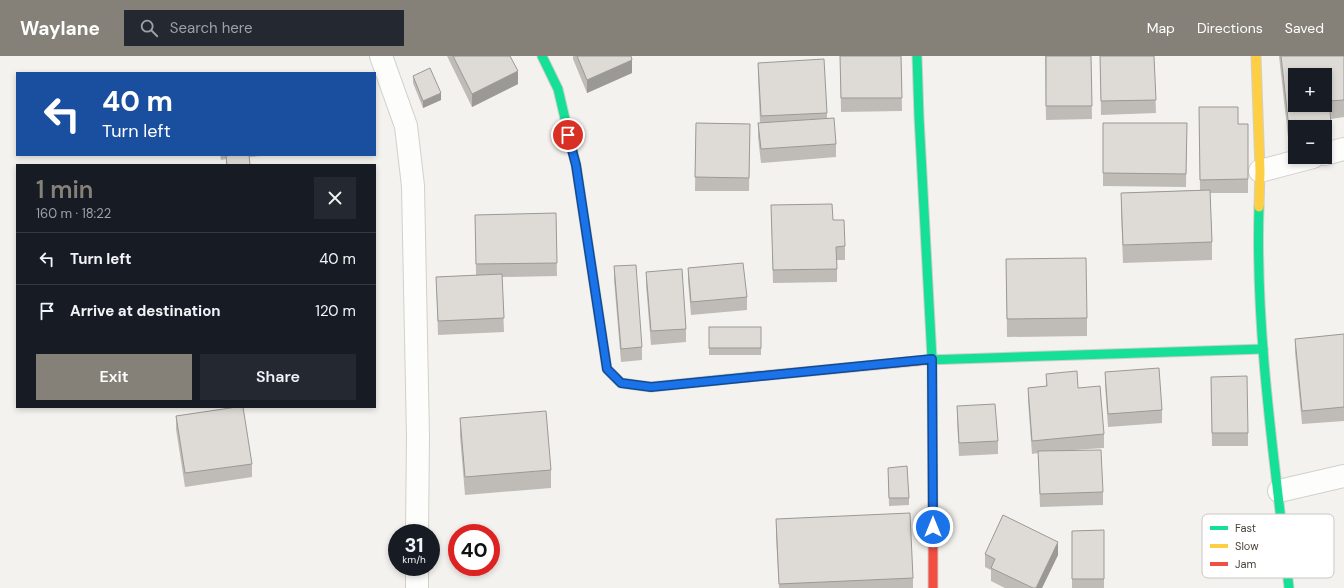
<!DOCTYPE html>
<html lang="en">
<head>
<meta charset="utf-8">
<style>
  :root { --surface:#171b24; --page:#242831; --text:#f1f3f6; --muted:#9ea1a6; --line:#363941; --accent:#868178 }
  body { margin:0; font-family:"DM Sans",sans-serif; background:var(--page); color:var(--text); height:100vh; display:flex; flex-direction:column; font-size:15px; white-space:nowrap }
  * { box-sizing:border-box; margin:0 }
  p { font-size:13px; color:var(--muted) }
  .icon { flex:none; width:22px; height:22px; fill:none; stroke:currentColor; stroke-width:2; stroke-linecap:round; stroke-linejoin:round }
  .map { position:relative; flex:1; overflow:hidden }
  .drawer { position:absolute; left:16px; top:108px; width:360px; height:244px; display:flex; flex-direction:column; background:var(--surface); border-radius:0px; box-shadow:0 2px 6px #0003 }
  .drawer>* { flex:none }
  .top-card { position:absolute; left:16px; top:16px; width:360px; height:84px; border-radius:0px; box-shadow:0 2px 6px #0003; background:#1a4fa0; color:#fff; overflow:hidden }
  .buttons { position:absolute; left:1288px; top:12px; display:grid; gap:8px }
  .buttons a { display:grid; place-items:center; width:44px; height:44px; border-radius:0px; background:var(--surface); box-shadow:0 2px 6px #0003; font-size:20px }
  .speed { position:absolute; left:388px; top:468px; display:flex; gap:8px; font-size:20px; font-weight:700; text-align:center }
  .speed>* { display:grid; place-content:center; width:52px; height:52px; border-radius:50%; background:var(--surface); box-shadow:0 2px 6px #0003; line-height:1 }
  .speed small { font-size:10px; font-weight:400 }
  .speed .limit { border:6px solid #d22; background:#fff; color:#111 }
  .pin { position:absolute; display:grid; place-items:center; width:34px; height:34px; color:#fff; margin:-17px; border:2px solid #fff; border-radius:50%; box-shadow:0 1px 4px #0007 }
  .me { position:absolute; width:44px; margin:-22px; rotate:0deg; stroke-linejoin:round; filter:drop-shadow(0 0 3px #0008) }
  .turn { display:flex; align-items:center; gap:14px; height:84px; padding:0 20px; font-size:18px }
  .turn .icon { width:52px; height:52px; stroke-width:2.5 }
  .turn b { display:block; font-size:28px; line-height:34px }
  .round { display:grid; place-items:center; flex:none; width:42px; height:42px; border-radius:0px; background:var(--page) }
  .head { display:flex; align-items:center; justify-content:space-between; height:68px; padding:0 20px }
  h1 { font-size:24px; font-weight:600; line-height:30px; color:var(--accent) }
  .cta { display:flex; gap:8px; margin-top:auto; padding:8px 20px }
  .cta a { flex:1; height:46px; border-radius:0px; background:var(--accent); color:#fff; font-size:16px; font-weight:600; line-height:46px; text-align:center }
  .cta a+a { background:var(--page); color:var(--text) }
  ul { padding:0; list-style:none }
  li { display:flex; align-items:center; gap:12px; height:52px; padding:0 20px; border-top:1px solid var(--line) }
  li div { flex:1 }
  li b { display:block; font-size:15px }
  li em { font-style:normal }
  header { display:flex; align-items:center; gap:24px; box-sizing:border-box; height:56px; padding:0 20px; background:var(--accent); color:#fff }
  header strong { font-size:19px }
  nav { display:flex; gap:22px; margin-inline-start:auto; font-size:14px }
  .search { width:280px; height:36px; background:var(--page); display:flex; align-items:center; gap:10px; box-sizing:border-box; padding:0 14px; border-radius:0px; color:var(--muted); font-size:15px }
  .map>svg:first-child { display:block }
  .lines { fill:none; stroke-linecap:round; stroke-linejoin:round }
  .street-casing { stroke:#d2d0cb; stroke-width:24 }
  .fast-casing { stroke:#d3cfc5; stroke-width:11 }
  .slow-casing { stroke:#d3cfc5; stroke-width:11 }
  .jam-casing { stroke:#d3cfc5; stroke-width:11 }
  .street { stroke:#fdfdfc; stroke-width:22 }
  .fast { stroke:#16e098; stroke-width:9 }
  .slow { stroke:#ffcf43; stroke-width:9 }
  .jam { stroke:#f24e42; stroke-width:9 }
  .wall { fill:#bfbcb8 }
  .shaded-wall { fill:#9b9996 }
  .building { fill:#dedbd6; stroke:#9b9996; fill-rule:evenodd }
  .route-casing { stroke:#114b97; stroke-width:10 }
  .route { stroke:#1a73e8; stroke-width:7 }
  .key { fill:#fff; stroke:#c9c7c4; stroke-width:1 }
  .key-label { font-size:11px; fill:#4b4439 }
</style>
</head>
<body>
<header>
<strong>Waylane</strong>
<div class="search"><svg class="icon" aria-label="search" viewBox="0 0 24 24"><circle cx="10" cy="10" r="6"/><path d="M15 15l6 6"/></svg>Search here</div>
<nav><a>Map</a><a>Directions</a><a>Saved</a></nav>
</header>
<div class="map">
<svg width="1344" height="532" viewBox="0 0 1344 532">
  <rect width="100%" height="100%" fill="#f4f2ee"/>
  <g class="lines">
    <!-- street casing -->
    <g class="street-casing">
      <g id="street">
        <polyline points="381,0 406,70 413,130 418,381 417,477"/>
        <polyline points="1325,98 1344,93"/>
        <polyline points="1260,115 1313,101"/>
        <polyline points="1279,435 1344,420"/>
        <polyline points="417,532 417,511"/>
      </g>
    </g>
    <!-- fast casing -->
    <g class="fast-casing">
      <g id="fast">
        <polyline points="542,0 558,33 576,109 607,313 621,327 651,331 748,321"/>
        <polyline points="917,0 919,61 932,303 933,474"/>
        <path d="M1259 151C1255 277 1275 407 1289 532"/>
        <polyline points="927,304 1263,293"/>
      </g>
    </g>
    <!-- slow casing -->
    <g class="slow-casing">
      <polyline id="slow" points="1256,0 1260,115 1259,151"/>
    </g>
    <!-- jam casing -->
    <g class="jam-casing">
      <g id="jam">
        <polyline points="748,321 927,304"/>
        <polyline points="933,474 933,532"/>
      </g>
    </g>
    <!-- street -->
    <use href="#street" class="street"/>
    <!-- fast -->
    <use href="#fast" class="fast"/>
    <!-- slow -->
    <use href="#slow" class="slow"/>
    <!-- jam -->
    <use href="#jam" class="jam"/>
  </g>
  <!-- wall -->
  <g class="wall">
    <polygon points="447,0 510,0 518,28 472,51"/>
    <polygon points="573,0 631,0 632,17 587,37 573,3"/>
    <polygon points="840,0 901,0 902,55 841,56"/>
    <polygon points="1045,0 1091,0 1092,63 1046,64"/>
    <polygon points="1100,0 1154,0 1156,57 1101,59"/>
    <polygon points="1279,0 1344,0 1344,61 1331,63 1331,85 1325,85 1325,71 1295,71 1295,89 1289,90"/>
    <polygon points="758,7 827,57 827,63 836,88 836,101 761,107 758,81 758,67 760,67 758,20"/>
    <polygon points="413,20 441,44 423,52 413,27"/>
    <polygon points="1199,51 1238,68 1248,68 1248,137 1210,137 1212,186 1212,204 1123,207 1121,155 1121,137 1200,134"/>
    <polygon points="696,67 750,68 749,135 695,135"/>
    <polygon points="1103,67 1187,67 1186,131 1103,130"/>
    <polygon points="220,99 274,99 249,101 250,109 226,109 226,103 221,104"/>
    <polygon points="771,149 833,164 845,190 845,204 837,204 837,226 773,227"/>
    <polygon points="556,157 557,220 502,221 504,276 438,279 436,221 476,219 475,159"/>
    <polygon points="1006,203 1087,262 1087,280 1007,281"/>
    <polygon points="614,210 642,291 642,304 621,306 614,224"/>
    <polygon points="688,212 747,241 747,254 691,259 688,225"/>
    <polygon points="646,216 686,273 686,286 651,289 646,229"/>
    <rect x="709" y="271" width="52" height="28"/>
    <polygon points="1344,278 1344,365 1302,368 1295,296 1295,283"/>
    <polygon points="1105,316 1162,354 1162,367 1108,371 1105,329"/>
    <polygon points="1046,318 1078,332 1104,378 1104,392 1073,394 1103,436 1103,449 1040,451 1038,397 1032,398 1028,345 1028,332 1046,330"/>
    <polygon points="1211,321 1248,377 1248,390 1212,390"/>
    <polygon points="957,350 998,385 998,398 959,400 957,364"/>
    <polygon points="176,360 252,408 252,421 185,431 176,373"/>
    <polygon points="460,362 551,414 551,432 465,439 460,380"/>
    <polygon points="888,412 909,442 909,449 889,450"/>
    <polygon points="776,463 913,522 913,532 779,532 776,481"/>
    <polygon points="1104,474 1104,532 1072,532 1072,475"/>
    <polygon points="985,498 1058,499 1042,532 1005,532 991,525 991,514 985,511"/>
  </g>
  <!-- shaded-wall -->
  <g class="shaded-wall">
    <polygon points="632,4 632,17 587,37 587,24"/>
    <polygon points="518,15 518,28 472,51 472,38"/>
    <polygon points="441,37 441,44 423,52 423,45"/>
    <polygon points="1058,486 1058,499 1042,532 1036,532"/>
  </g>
  <!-- building -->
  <g class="building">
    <polygon points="453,0 510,0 518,15 472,38"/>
    <polygon points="577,0 631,0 632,4 587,24"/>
    <polygon points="840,0 901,0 902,42 841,42"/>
    <polygon points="1046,0 1091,0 1092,50 1046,50"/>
    <polygon points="1100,0 1154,0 1156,44 1101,45"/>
    <path d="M1281 0H1344V44L1329 45 1331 67 1289 72ZM1295 19H1325V49H1295Z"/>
    <polygon points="824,3 827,57 761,60 758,7"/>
    <polygon points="430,12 441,37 423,45 413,20"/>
    <polygon points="1199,51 1238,51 1238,68 1248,68 1248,123 1200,124"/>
    <polygon points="834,62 836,88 761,93 758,67"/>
    <polygon points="696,67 750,68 749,122 695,121"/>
    <polygon points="1103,67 1187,67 1186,118 1103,117"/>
    <polygon points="232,99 249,99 250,109 227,109 226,100"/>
    <polygon points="1210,134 1212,186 1123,189 1121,137"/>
    <polygon points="832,148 833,164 844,164 845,190 836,191 837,213 773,214 771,149"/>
    <polygon points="556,157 557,207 476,208 475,159"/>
    <polygon points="1086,202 1087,262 1007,263 1006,203"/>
    <polygon points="743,207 747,241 691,246 688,212"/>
    <polygon points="636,209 642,291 621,293 614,210"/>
    <polygon points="682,213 686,273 651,275 646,216"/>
    <polygon points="502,218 504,262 438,265 436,221"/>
    <rect x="709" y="271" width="52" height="21"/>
    <polygon points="1344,278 1344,351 1302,355 1295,283"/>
    <polygon points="1159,312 1162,354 1108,358 1105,316"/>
    <polygon points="1077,315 1078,332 1100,330 1104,378 1032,385 1028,332 1047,330 1046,318"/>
    <polygon points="1247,320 1248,377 1212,377 1211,321"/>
    <polygon points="995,348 998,385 959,387 957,350"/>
    <polygon points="237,351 243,351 252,408 185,417 176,360"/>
    <polygon points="546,355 551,414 465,421 460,362"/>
    <polygon points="1101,394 1103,436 1040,438 1038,395"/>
    <polygon points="907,410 909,442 889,442 888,412"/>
    <polygon points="910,457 913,522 779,528 776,463"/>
    <polygon points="1003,459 1058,486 1036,532 1033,532 991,512 995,503 985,498"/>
    <polygon points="1104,474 1104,523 1072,523 1072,475"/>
  </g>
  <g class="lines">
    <!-- route casing -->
    <g class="route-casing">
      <polyline id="route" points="568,79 576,109 607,313 621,327 651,331 932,303 933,471"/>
    </g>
    <!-- route -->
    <use href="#route" class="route"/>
  </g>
  <!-- legend -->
  <rect x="1202" y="458" width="132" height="64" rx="6" class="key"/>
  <rect x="1210" y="470" width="18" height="4" fill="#16e098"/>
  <rect x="1210" y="488" width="18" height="4" fill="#ffcf43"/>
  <rect x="1210" y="506" width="18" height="4" fill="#f24e42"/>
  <g class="key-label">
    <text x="1235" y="476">Fast</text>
    <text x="1235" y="494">Slow</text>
    <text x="1235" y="512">Jam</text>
  </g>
</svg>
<div class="buttons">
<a>+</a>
<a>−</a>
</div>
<div class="speed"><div>31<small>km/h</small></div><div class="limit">40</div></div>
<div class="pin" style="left:568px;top:79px;background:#d93025"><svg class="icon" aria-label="arrive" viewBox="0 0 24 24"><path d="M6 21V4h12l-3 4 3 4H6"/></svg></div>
<svg class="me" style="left:933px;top:471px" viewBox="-20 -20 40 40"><circle r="17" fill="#1a73e8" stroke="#fff" stroke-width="3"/><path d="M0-11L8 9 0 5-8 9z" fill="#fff"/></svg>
<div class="top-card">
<div class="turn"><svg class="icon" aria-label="left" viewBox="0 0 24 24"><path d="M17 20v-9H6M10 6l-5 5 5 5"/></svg><div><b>40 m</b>Turn left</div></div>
</div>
<section class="drawer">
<div class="head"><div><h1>1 min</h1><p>160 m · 18:22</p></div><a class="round"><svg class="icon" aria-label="close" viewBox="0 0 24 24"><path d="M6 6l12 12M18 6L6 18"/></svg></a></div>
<ul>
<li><svg class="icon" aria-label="left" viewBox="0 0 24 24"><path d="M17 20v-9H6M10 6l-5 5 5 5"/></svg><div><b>Turn left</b></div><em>40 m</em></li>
<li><svg class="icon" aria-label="arrive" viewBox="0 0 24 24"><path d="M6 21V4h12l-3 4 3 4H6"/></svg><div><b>Arrive at destination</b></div><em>120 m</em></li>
</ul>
<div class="cta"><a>Exit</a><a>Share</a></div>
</section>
</div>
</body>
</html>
